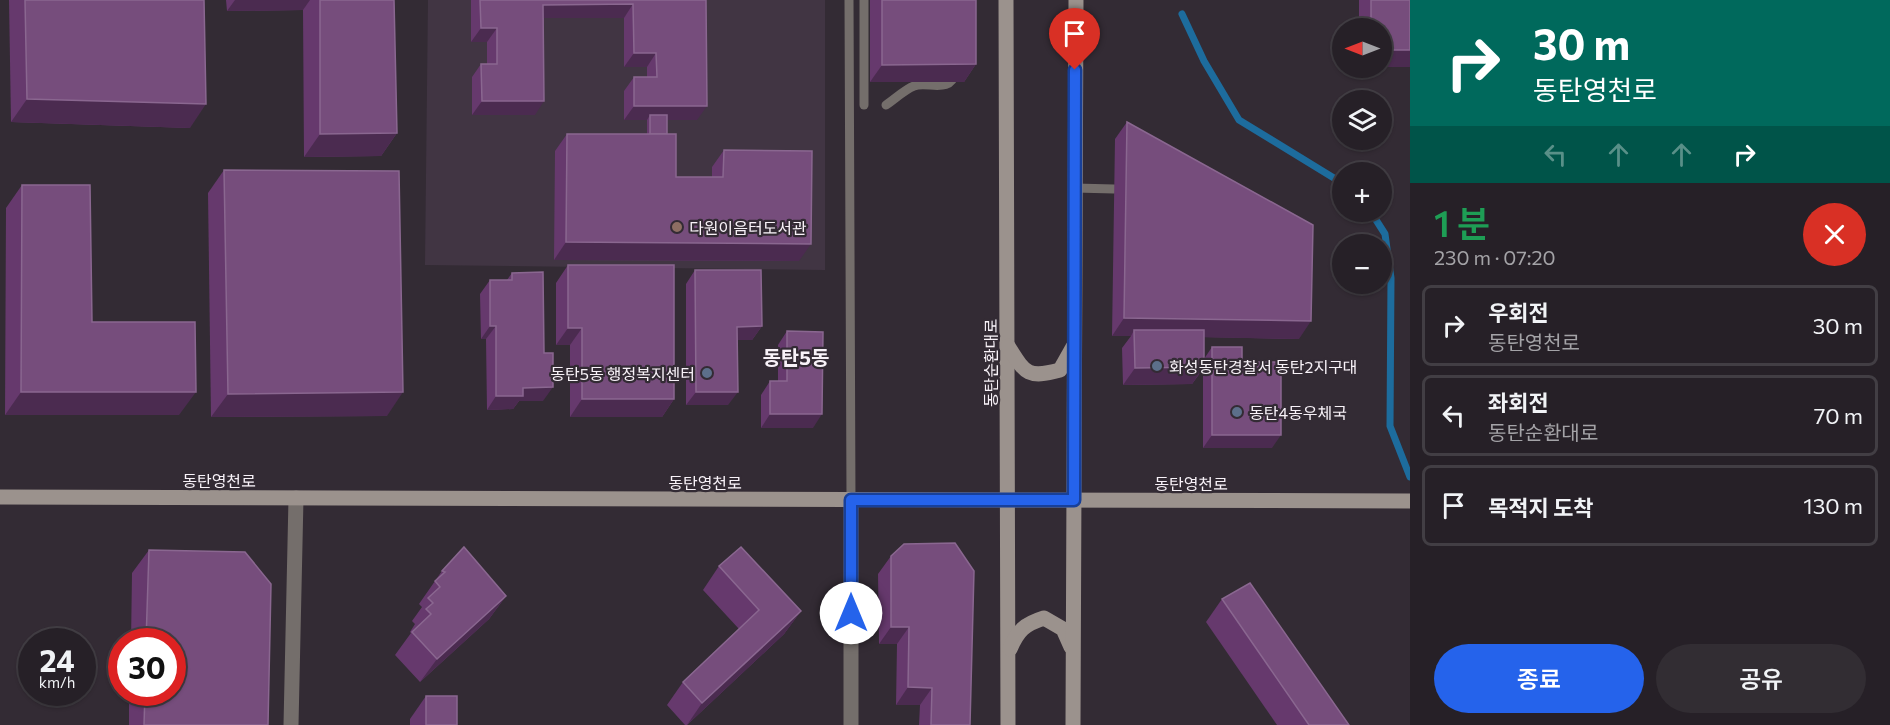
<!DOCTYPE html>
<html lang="ko">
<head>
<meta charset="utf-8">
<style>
  :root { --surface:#262027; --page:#322d33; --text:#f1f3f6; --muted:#a4a3a7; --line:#423e44; --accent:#2563eb }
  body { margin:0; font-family:Commissioner,"Noto Sans KR",sans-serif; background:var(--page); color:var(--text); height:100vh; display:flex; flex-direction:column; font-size:22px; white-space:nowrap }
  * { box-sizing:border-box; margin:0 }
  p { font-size:20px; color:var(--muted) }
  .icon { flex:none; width:33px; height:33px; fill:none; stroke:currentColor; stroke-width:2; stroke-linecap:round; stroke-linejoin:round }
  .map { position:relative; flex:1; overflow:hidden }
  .sheet { display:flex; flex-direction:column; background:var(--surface); width:480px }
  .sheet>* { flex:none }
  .banner { background:#00695c; color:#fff; overflow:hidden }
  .needle { width:39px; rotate:270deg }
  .tools { position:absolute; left:1332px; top:18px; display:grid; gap:12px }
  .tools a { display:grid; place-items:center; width:60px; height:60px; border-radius:50%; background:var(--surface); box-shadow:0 2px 4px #0004,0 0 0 2px var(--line); font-size:30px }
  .speed { position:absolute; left:18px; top:628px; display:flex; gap:12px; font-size:30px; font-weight:700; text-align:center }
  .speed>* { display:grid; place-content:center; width:78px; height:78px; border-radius:50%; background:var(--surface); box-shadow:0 2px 4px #0004,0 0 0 2px var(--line); line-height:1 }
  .speed small { font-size:15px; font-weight:400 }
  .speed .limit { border:9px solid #d22; background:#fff; color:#111 }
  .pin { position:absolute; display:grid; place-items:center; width:51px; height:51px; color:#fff; margin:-62px -26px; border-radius:50% 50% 50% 0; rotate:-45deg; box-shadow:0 0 6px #0007 }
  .pin .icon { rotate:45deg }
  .me { position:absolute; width:66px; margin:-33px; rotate:0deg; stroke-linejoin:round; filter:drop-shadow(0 0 4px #0008) }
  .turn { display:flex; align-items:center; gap:21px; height:126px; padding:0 24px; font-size:27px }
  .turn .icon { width:78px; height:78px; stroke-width:2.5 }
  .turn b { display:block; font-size:42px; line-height:51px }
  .lanes { display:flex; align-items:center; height:57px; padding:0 24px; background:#0003; justify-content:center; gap:30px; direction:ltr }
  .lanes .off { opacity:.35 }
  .round { display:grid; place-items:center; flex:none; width:63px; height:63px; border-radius:32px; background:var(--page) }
  .summary { display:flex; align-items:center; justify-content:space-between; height:102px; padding:0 24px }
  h1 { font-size:36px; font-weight:600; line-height:45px; color:#1e9e55 }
  .button { display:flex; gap:12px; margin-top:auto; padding:12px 24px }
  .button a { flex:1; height:69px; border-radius:36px; background:var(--accent); color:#fff; font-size:24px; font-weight:600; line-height:69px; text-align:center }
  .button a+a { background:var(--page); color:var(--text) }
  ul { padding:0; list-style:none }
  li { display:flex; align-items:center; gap:18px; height:81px; margin:0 12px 9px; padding:0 12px; border:3px solid var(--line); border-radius:9px }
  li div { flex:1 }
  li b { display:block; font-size:22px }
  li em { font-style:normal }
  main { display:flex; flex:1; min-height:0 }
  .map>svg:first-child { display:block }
  .built { fill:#413543 }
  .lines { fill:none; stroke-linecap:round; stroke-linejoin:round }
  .stream { stroke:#1d6c9d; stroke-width:7 }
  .lane { stroke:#746e6b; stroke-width:9 }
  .street { stroke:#746e6b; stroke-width:15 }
  .secondary { stroke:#9b928d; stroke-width:15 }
  .wall { fill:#66396d }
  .shaded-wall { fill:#4b2b50 }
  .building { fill:#764d7c; stroke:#8a6790; stroke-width:1.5 }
  .route-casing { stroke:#184099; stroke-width:15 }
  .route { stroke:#2563eb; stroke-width:10 }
  .education-dot { fill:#8d6e63; stroke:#332b34; stroke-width:2 }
  .service-dot { fill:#5c6f8a; stroke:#332b34; stroke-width:2 }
  .labels { text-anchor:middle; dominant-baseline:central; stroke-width:4.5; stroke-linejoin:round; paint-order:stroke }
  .poi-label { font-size:16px; fill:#f8f2f8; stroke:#332b34; text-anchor:start }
  .street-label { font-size:16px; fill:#f8f2f8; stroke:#332b34 }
  .quarter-label { font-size:20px; font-weight:bold; fill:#f8f2f8; stroke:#332b34 }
</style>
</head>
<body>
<main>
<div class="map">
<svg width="1410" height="725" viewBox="0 0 1410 725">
  <rect width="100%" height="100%" fill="#332b34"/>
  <!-- built -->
  <polygon class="built" points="428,0 825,0 825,270 425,265"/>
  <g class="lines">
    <!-- stream -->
    <g class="stream">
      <polyline points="1182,14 1204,61 1239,120 1342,183"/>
      <polyline points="1371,212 1385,234 1391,278 1390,426 1410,477"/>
    </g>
    <!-- lane -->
    <g class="lane">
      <polyline points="849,0 851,500"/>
      <polyline points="864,105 864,0"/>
      <path d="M886 105C895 99 904 90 914 86 927 81 951 94 955 73"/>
      <polyline points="1075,188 1114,189"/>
    </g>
    <!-- street -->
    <g class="street">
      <polyline points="291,725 296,498"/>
      <polyline points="851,725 851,500"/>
    </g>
    <!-- secondary -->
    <g class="secondary">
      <polyline points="1006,0 1008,725"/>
      <path d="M1008 346C1025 373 1027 379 1060 370L1073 347"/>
      <polyline points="0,497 1410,501"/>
      <path d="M1010 649C1018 630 1025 624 1044 618L1063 629 1071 647"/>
      <polyline points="1073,725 1076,0"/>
    </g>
  </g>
  <!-- wall -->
  <g class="wall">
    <polygon points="9,0 204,0 190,128 11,122"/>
    <polygon points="226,0 394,0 397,133 381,156 304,157 303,10 227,11"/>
    <polygon points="471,0 706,0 697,120 667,120 667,134 676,177 712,177 712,167 724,150 799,261 554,260 555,151 567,134 647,134 647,120 624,120 624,91 634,77 647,77 647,67 624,67 624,18 544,18 535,115 472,115 472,77 481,64 487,64 487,42 471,42"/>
    <polygon points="870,0 976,0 976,64 964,82 870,82"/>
    <polygon points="1359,0 1410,0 1382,28 1359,28"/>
    <polygon points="1127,122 1299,339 1204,337 1204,359 1212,347 1242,362 1272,448 1203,448 1203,369 1192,384 1123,385 1122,348 1131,336 1112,336 1115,139"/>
    <polygon points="224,170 387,416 211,417 208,193"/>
    <polygon points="22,185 92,322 179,415 5,415 6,208"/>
    <polygon points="568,265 674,399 662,417 570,417 570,345 556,345 556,283"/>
    <polygon points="695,270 762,326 752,340 737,340 728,405 686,405 686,284"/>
    <polygon points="512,273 543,401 519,401 513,409 487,410 486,339 481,339 480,294 490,280 507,280"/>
    <polygon points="787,331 813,428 761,428 761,395 770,381 778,381 778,345"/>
    <polygon points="149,550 268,725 129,725 129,693 172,693 172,642 131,642 132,573"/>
    <polygon points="891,556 970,725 919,725 920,705 896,705 897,644 879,644 878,574"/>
    <polygon points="719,566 801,611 784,634 687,725 685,725 667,705 683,682 739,629 703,590"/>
    <polygon points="442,571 506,596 489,619 420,682 395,655 411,633 410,632 415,624 412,621 422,607 419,604"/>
    <polygon points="1222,599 1349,725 1277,725 1206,622"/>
    <polygon points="426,696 457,725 410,725 410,719"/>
  </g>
  <!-- shaded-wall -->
  <g class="shaded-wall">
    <polygon points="235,0 310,0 303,10 227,11"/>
    <polygon points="633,4 624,18 534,18 543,5"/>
    <polygon points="481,28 497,28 487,42 471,42"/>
    <rect x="1382" y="50" width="28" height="17"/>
    <polygon points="634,53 656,53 647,67 624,67"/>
    <polygon points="976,64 964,82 870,82 882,65"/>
    <polygon points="27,99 206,104 190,128 11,122"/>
    <polygon points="482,101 544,101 535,115 472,115"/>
    <polygon points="634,106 707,106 697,120 650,120 650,115 647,120 624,120"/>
    <polygon points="397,133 381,156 304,157 320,134"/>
    <polygon points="566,242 811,244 799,261 554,260"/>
    <polygon points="1124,318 1311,321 1299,339 1135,336 1134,330 1131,336 1112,336"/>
    <polygon points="490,326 496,326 486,339 481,339"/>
    <polygon points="762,326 752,340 728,340 737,327"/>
    <polygon points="568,328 582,328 570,345 556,345"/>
    <polygon points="1204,367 1192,384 1123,385 1135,368"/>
    <polygon points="553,387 543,401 519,401 513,409 487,410 496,396 523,388"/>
    <polygon points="21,392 196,392 179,415 5,415"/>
    <polygon points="403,392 387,416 211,417 228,394"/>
    <polygon points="696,392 738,392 728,405 686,405"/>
    <polygon points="582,399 674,399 662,417 570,417"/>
    <polygon points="770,414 822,414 813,428 761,428"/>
    <polygon points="1212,435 1281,435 1272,448 1203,448"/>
    <polygon points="506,596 489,619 420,682 437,659"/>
    <polygon points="801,611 784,634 687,725 702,703"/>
    <polygon points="891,627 909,627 897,644 879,644"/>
    <polygon points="908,687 932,688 920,705 896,705"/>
  </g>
  <!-- building -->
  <g class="building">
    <polygon points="25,0 204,0 206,104 27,99"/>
    <polygon points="320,0 394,0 397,133 320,134"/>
    <polygon points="480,0 706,0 707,106 634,106 634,77 657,77 656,53 634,53 633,4 543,5 544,101 482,101 481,64 497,64 497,28 481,28"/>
    <polygon points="882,0 976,0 976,64 882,65"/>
    <polygon points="1371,0 1410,0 1410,50 1382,50 1382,28 1371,28"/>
    <rect x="650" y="115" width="17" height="19"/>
    <polygon points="1127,122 1313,225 1311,321 1124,318"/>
    <polygon points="567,134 676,134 676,177 723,177 724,150 812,151 811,244 566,242"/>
    <polygon points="224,170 399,171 403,392 228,394"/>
    <polygon points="22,185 90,185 92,322 195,322 196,392 21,392"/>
    <polygon points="568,265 674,265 674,399 582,399 582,328 568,328"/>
    <polygon points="695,270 761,270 762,326 737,327 738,392 696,392"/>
    <polygon points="543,272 544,353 553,353 553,387 523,388 523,396 496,396 496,326 490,326 490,280 512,280 512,273"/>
    <polygon points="1134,330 1204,330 1204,367 1135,368"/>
    <polygon points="787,331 823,332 822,414 770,414 770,381 787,381"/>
    <polygon points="1212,347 1242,347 1242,362 1281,362 1281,435 1212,435"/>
    <polygon points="955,543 974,571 970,725 931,725 932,688 908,687 909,627 891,627 891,556 904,544"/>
    <polygon points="464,547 506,596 437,659 412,632 431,614 426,609 433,603 428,598 440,587 435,581 445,572 442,571"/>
    <polygon points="741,547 801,611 702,703 683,682 759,610 719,566"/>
    <polygon points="149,550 245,552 271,584 268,725 144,725 145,693 172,693 172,642 146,642"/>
    <polygon points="1250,583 1349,725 1309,725 1222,599"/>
    <rect x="426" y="696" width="31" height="29"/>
  </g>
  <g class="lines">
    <!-- route casing -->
    <g class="route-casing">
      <polyline id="route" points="851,613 851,500 1074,500 1075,70"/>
    </g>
    <!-- route -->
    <use href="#route" class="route"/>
  </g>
  <!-- markers -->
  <circle class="education-dot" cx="677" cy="227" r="6"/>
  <g class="service-dot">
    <circle cx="1157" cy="366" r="6"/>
    <circle cx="707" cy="373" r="6"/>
    <circle cx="1237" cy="412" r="6"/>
  </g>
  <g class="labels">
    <!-- poi labels -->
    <g class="poi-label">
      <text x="689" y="227">다원이음터도서관</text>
      <text x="1169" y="366">화성동탄경찰서 동탄2지구대</text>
      <text x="695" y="373" text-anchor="end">동탄5동 행정복지센터</text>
      <text x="1249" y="412">동탄4동우체국</text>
    </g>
    <!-- street labels -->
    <g class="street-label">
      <text transform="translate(990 363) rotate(-90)">동탄순환대로</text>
      <text x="219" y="480">동탄영천로</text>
      <text x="705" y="482">동탄영천로</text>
      <text x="1191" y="483">동탄영천로</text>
    </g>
    <!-- quarter labels -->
    <g class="quarter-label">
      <text x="796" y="357">동탄5동</text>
    </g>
  </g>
</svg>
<div class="tools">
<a><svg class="needle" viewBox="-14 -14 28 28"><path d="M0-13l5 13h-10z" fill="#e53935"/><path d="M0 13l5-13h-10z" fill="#a4a3a7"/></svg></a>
<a><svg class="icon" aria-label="layers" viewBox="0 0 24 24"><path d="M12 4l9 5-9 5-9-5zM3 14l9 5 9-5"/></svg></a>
<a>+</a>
<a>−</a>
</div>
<div class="speed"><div>24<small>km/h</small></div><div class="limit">30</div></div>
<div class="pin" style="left:1075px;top:70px;background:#d93025"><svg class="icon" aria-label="arrive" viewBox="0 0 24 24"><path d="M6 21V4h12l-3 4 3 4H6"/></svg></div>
<svg class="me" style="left:851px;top:613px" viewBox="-20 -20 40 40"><circle r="19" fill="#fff"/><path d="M0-13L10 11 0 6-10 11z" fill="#2563eb"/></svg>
</div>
<section class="sheet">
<div class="banner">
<div class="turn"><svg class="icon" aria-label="right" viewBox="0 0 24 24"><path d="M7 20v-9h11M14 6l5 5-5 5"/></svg><div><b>30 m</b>동탄영천로</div></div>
<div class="lanes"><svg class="icon off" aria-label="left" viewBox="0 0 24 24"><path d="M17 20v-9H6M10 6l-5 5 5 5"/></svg><svg class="icon off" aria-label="ahead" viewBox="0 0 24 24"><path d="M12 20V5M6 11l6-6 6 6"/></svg><svg class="icon off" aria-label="ahead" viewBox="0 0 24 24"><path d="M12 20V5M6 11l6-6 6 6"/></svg><svg class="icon" aria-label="right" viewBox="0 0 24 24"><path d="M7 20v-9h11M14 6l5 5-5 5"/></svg></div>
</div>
<div class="summary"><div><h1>1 분</h1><p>230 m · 07:20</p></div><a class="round" style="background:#d93025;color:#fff"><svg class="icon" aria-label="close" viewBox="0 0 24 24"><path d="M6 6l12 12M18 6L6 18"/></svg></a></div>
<ul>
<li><svg class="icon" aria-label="right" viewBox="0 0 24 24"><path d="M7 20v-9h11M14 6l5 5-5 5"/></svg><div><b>우회전</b><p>동탄영천로</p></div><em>30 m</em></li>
<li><svg class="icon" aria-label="left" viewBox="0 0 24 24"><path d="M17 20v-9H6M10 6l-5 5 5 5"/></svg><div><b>좌회전</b><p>동탄순환대로</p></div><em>70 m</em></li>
<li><svg class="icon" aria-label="arrive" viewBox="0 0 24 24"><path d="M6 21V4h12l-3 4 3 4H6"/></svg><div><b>목적지 도착</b></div><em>130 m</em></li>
</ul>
<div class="button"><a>종료</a><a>공유</a></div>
</section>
</main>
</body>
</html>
